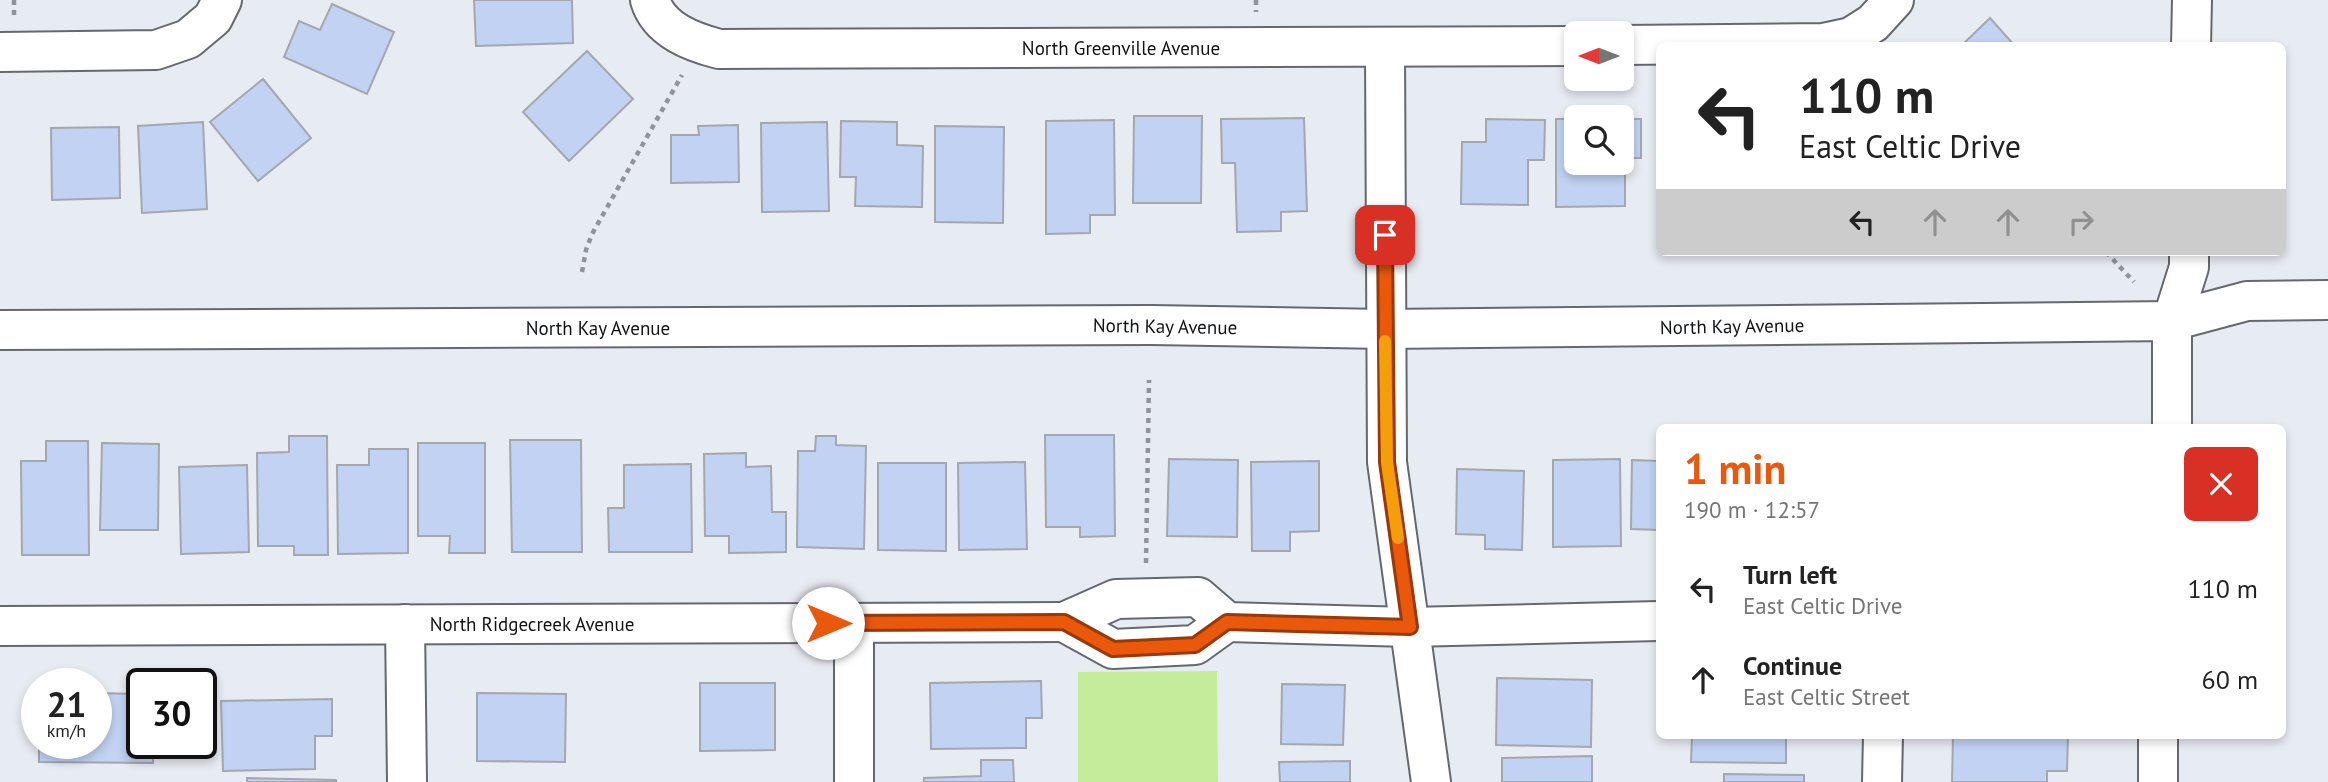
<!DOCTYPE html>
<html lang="en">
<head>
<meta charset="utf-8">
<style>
  :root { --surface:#fff; --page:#f2f2f2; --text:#222; --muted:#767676; --accent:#ea580c }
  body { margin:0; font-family:"PT Sans",sans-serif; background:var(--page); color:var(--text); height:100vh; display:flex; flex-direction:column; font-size:26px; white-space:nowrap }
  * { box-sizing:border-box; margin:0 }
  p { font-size:23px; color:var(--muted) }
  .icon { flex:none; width:38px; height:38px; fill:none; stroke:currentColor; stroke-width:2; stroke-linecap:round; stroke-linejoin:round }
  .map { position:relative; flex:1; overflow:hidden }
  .panel { position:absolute; left:1656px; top:424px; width:630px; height:315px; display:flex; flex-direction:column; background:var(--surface); border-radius:10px; box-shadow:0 4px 10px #0003 }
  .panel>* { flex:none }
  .hud { position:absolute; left:1656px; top:42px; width:630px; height:214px; border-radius:10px; box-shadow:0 4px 10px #0003; background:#fff; color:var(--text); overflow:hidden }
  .needle { width:46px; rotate:270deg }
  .fabs { position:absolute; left:1564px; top:21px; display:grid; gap:14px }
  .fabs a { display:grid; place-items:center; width:70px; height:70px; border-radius:10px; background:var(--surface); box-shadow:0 4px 10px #0003; font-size:35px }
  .speed { position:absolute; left:21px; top:668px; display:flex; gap:14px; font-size:35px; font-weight:700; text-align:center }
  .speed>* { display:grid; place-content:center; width:91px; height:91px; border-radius:50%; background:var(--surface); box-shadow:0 4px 10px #0003; line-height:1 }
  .speed small { font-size:18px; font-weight:400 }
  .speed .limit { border:4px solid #111; border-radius:10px; background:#fff; color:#111 }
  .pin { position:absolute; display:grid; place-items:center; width:60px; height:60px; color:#fff; margin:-30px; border-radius:14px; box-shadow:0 4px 10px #0006 }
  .me { position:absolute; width:77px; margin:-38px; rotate:90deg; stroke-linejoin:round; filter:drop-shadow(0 0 5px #0008) }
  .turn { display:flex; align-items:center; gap:24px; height:147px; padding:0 28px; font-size:32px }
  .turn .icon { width:91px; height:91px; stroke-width:2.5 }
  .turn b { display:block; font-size:49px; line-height:60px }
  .lanes { display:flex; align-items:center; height:66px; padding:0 28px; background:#0003; justify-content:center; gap:35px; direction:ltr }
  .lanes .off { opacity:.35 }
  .round { display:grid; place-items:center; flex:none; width:74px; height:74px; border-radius:10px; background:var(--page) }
  .overview { display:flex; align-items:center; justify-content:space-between; height:119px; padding:0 28px }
  h1 { font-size:42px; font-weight:800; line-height:52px; color:var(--accent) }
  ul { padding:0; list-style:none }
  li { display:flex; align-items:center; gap:21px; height:91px; padding:0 28px }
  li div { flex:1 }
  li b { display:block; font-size:26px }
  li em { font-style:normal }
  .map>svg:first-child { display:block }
  .green { fill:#c4ed9b }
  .building { fill:#c1d2f3; stroke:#a4a7ae; stroke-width:2 }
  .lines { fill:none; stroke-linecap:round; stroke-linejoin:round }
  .minor-casing { stroke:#65686f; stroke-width:42 }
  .tertiary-casing { stroke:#65686f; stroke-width:42 }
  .path { stroke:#909499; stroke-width:4.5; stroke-dasharray:5 5; stroke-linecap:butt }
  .minor { stroke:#fff; stroke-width:38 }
  .tertiary { stroke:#fff; stroke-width:38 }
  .route-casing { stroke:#983908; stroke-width:18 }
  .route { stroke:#ea580c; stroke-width:12 }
  .slow { stroke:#f59e0b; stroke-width:12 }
  .labels { text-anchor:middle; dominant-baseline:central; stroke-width:6; stroke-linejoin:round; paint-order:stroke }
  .street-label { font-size:19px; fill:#101214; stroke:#fff }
</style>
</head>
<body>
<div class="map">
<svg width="2328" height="782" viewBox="0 0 2328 782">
  <rect width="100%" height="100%" fill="#e7ebf2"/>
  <!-- green -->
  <polygon class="green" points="1217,671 1218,782 1078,782 1078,672"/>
  <!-- building -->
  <g class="building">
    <polygon points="474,0 572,0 573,43 476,46"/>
    <polygon points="332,4 394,32 367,94 284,57 299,21 320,30"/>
    <polygon points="1990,18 2015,46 1961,46"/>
    <polygon points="587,51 633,99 569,161 523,112"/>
    <polygon points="263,79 311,138 258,181 210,122"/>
    <polygon points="1134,116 1202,116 1201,203 1133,203"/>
    <polygon points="1304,118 1307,211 1281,212 1281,231 1237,232 1235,163 1222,163 1221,119"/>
    <polygon points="1486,119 1545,120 1544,160 1528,160 1528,205 1461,204 1462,142 1486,142"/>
    <polygon points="1556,119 1577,119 1577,163 1622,163 1622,119 1641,119 1641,158 1625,158 1625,206 1556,207"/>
    <polygon points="1114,120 1115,215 1090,215 1090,233 1046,234 1046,121"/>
    <polygon points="841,121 897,122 897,145 923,146 922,207 855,206 856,177 840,177"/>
    <polygon points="203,122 207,209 142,213 138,126"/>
    <polygon points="827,122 829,211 762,212 761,123"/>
    <polygon points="738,125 739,182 671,183 671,135 699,135 698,126"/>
    <polygon points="935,126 1004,127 1003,223 935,222"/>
    <polygon points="119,127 120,198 52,200 51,128"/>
    <polygon points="1045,435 1114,435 1115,536 1080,537 1080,527 1046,527"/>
    <polygon points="289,436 327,436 328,555 294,555 294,546 258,546 257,453 289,452"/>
    <polygon points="816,436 836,436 836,445 866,446 864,549 797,547 798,451 815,451"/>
    <polygon points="510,440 581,440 582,552 512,552"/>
    <polygon points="46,441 88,441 89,555 22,555 21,461 46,461"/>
    <polygon points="102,443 159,444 158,530 100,530"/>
    <polygon points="418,443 485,443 485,553 449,553 450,536 418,536"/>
    <polygon points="369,449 408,449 408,553 338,554 337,465 369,465"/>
    <polygon points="746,453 746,467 771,466 772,512 786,512 786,552 729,553 729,536 705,536 704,454"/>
    <polygon points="1169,459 1238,460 1237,537 1167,536"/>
    <polygon points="1620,459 1621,546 1553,547 1553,460"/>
    <polygon points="1632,460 1659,461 1659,530 1631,529"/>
    <polygon points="1319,461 1319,531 1290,532 1290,551 1252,551 1251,462"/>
    <polygon points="1025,462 1027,549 959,550 958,463"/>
    <polygon points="878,463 946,463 946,551 878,550"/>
    <polygon points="691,464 692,552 609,552 608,508 624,508 624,465"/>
    <polygon points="247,465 249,552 181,554 179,467"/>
    <polygon points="1457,469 1524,471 1522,550 1485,549 1485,535 1456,534"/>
    <polygon points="1497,678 1592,680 1591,747 1496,745"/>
    <polygon points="1041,681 1042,718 1026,718 1026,748 931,749 930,683"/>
    <polygon points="700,683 775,683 775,750 700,751"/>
    <polygon points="1282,684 1345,685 1343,745 1281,744"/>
    <polygon points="96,693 137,694 137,718 142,718 142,744 153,744 153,763 39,762 39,744 96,744"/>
    <polygon points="477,693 566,694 565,762 477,761"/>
    <polygon points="332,699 332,736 315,736 315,769 223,771 221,701"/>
    <polygon points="1692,735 1786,735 1786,763 1691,762"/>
    <polygon points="1953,735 2068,735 2067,771 2047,771 2047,782 1952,782"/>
    <polygon points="1592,756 1592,782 1502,782 1502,758"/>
    <polygon points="981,760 1013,760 1014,782 924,782 924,778 981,776"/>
    <polygon points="1350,761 1350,782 1280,782 1279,762"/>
    <polygon points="1724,774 1804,775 1804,782 1724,782"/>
    <polygon points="247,778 336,780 336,782 247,782"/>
  </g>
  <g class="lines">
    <!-- minor casing -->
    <g class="minor-casing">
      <g id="minor">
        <path d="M650 0C659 30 692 42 719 49L1577 46"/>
        <polyline points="1622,45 1823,43 1851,37 1873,23 1894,0"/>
        <polyline points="1385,48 1387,462 1431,782"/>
        <polyline points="0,52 156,50 188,39 213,18 222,0"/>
        <polyline points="2172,321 2247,301 2328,300"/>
        <polyline points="1227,622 1198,597 1116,599 1064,622 1113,649 1195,645 1227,622 1410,627 1659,621"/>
        <polyline points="854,623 854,782"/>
        <polyline points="405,624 407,782"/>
        <polyline points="0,626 1064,622"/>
        <polyline points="1882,782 1883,735"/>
      </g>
    </g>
    <!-- tertiary casing -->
    <g class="tertiary-casing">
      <g id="tertiary">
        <polyline points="2191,46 2192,0"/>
        <polyline points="0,330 1151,325 1385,329 2172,321"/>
        <polyline points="2172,427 2172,321 2189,267 2189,252"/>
        <polyline points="2158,782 2158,735"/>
      </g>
    </g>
    <!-- path -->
    <g class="path">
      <polyline points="14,0 14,15"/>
      <polyline points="1256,0 1256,12"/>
      <polyline points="2106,252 2134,282"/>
      <polyline points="582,272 586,250 592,234 682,75"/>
      <polyline points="1146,563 1149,380"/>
    </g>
    <!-- minor -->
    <use href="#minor" class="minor"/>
    <!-- tertiary -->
    <use href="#tertiary" class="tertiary"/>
  </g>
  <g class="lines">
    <!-- route casing -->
    <g class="route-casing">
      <polyline id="route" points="828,623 1064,622 1113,649 1195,645 1227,622 1410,627 1387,462 1385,235"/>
    </g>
    <!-- route -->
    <use href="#route" class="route"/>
    <!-- slow -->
    <polyline class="slow" points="1385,341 1387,462 1398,538"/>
  </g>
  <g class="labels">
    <!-- street labels -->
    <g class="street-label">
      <text x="1121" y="48">North Greenville Avenue</text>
      <text transform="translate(1165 326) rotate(1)">North Kay Avenue</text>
      <text transform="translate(1732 326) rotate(-1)">North Kay Avenue</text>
      <text x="598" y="328">North Kay Avenue</text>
      <text x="532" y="624">North Ridgecreek Avenue</text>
    </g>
  </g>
</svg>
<div class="fabs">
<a><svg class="needle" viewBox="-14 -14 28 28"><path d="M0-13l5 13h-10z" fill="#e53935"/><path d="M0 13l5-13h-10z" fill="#767676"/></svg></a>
<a><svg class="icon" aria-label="search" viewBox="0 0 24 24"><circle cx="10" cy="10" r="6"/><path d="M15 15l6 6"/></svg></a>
</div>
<div class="speed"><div>21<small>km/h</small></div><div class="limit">30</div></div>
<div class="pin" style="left:1385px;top:235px;background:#d93025"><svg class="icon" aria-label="arrive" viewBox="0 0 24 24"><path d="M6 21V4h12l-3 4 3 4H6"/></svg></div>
<svg class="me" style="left:828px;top:623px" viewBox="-20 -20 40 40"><circle r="19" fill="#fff"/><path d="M0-13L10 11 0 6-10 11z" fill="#ea580c"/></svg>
<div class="hud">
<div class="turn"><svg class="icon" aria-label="left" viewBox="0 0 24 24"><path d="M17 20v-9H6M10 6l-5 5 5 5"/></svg><div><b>110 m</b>East Celtic Drive</div></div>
<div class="lanes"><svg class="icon" aria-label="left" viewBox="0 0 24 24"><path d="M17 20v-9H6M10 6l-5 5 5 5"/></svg><svg class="icon off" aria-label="ahead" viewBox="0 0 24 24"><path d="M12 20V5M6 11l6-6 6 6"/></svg><svg class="icon off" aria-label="ahead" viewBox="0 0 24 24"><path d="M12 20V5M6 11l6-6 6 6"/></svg><svg class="icon off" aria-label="right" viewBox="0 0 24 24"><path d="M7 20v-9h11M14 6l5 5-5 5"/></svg></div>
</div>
<section class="panel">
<div class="overview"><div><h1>1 min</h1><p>190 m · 12:57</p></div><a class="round" style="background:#d93025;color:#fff"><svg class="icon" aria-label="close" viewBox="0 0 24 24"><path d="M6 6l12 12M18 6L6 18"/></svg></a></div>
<ul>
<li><svg class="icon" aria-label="left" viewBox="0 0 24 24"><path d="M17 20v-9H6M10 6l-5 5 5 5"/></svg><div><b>Turn left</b><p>East Celtic Drive</p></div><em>110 m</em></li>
<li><svg class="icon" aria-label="ahead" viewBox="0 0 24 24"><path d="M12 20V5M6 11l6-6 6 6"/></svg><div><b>Continue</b><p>East Celtic Street</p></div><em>60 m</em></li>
</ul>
</section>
</div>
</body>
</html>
